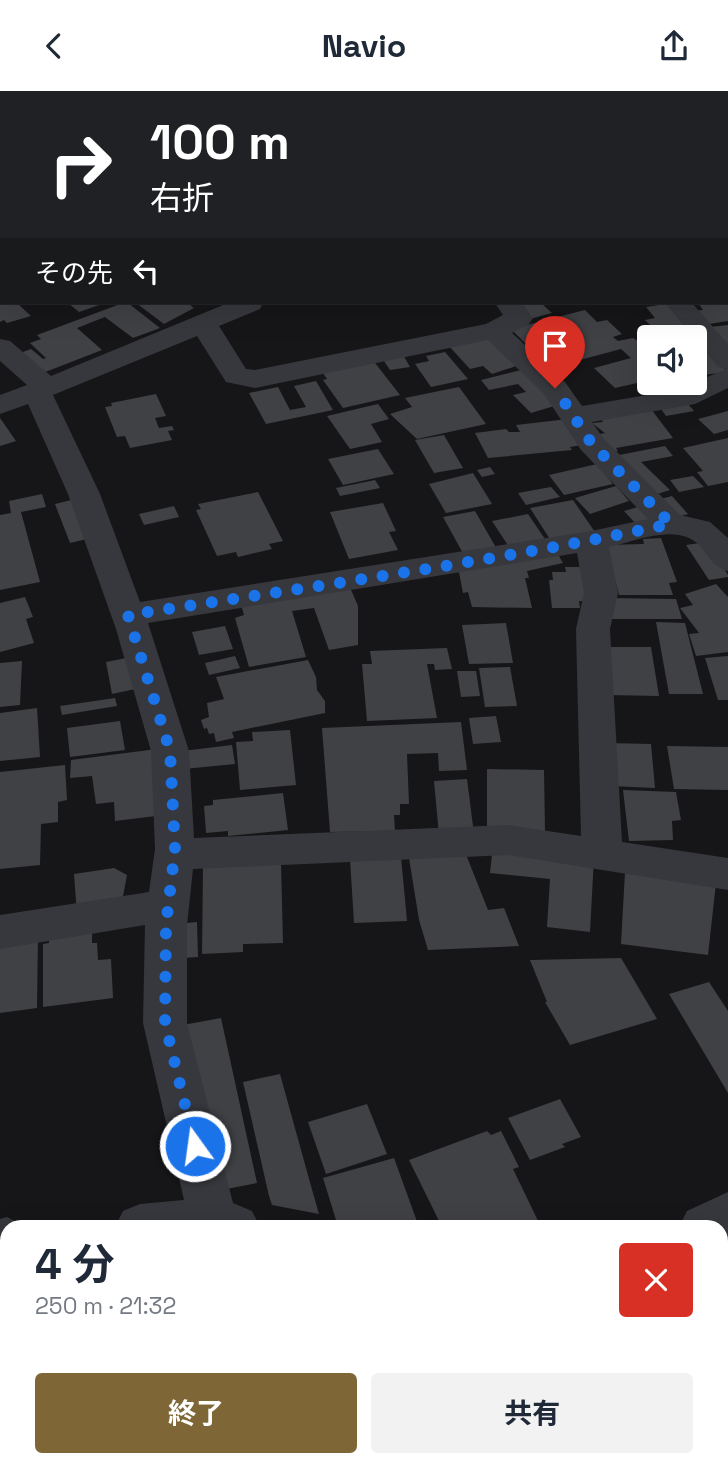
<!DOCTYPE html>
<html lang="ja">
<head>
<meta charset="utf-8">
<style>
  :root { --surface:#fff; --page:#f2f2f3; --text:#1f2937; --muted:#747a83; --accent:#7e6636 }
  body { margin:0; font-family:"Space Grotesk","Noto Sans JP",sans-serif; background:var(--page); color:var(--text); height:100vh; display:flex; flex-direction:column; font-size:26px; white-space:nowrap }
  * { box-sizing:border-box; margin:0 }
  p { font-size:23px; color:var(--muted) }
  .icon { flex:none; width:38px; height:38px; fill:none; stroke:currentColor; stroke-width:2; stroke-linecap:round; stroke-linejoin:round }
  .map { position:relative; flex:1; overflow:hidden }
  .details { position:absolute; left:0px; top:1129px; width:728px; height:247px; display:flex; flex-direction:column; background:var(--surface); border-radius:21px 21px 0 0; box-shadow:0 7px 28px #0002 }
  .details>* { flex:none }
  .guide { position:absolute; left:0px; top:0px; width:728px; height:214px; box-shadow:0 7px 28px #0002; background:#202124; color:#fff; overflow:hidden }
  .tools { position:absolute; left:637px; top:234px; display:grid; gap:14px }
  .tools a { display:grid; place-items:center; width:70px; height:70px; border-radius:7px; background:var(--surface); box-shadow:0 7px 28px #0002; font-size:35px }
  .pin { position:absolute; display:grid; place-items:center; width:60px; height:60px; color:#fff; margin:-72px -30px; border-radius:50% 50% 50% 0; rotate:-45deg; box-shadow:0 0 7px #0007 }
  .pin .icon { rotate:45deg }
  .me { position:absolute; width:77px; margin:-38px; rotate:346deg; stroke-linejoin:round; filter:drop-shadow(0 0 5px #0008) }
  .turn { display:flex; align-items:center; gap:24px; height:147px; padding:0 35px; font-size:32px }
  .turn .icon { width:91px; height:91px; stroke-width:2.5 }
  .turn b { display:block; font-size:49px; line-height:60px }
  .then { display:flex; align-items:center; height:66px; padding:0 35px; background:#0003; gap:14px; font-size:26px }
  .round { display:grid; place-items:center; flex:none; width:74px; height:74px; border-radius:7px; background:var(--page) }
  .overview { display:flex; align-items:center; justify-content:space-between; height:119px; padding:0 35px }
  h1 { font-size:42px; font-weight:700; line-height:52px }
  .button { display:flex; gap:14px; margin-top:auto; padding:14px 35px }
  .button a { flex:1; height:80px; border-radius:7px; background:var(--accent); color:#fff; font-size:28px; font-weight:700; line-height:80px; text-align:center }
  .button a+a { background:var(--page); color:var(--text) }
  header { display:flex; justify-content:space-between; align-items:center; height:91px; padding:0 35px; background:var(--surface); font-size:32px; font-weight:700 }
  .map>svg:first-child { display:block }
  .building { fill:#404145 }
  .lines { fill:none; stroke-linecap:round; stroke-linejoin:round }
  .minor { fill:#37383d; fill-rule:evenodd }
  .route { stroke:#1a73e8; stroke-width:12; stroke-dasharray:0 21.6 }
</style>
</head>
<body>
<header><svg class="icon" aria-label="back" viewBox="0 0 24 24"><path d="M15 5l-7 7 7 7"/></svg>Navio<svg class="icon" aria-label="share" viewBox="0 0 24 24"><path d="M12 15V3M7 8l5-5 5 5M5 13v7h14v-7"/></svg></header>
<div class="map">
<svg width="728" height="1374" viewBox="0 0 728 1374">
  <rect width="100%" height="100%" fill="#161618"/>
  <!-- building -->
  <g class="building">
    <polygon points="0,212 17,212 31,225 7,232 4,229 0,231"/>
    <polygon points="68,212 105,212 79,221"/>
    <polygon points="123,212 128,212 160,237 133,247 105,226 77,237 102,259 35,285 12,265 31,258 43,268 46,267 30,252 41,248 37,244"/>
    <polygon points="136,212 196,212 190,214 194,217 164,233"/>
    <polygon points="515,212 541,212 552,222 530,228"/>
    <polygon points="698,212 728,212 728,230 703,234 692,220 703,219"/>
    <polygon points="666,213 693,237 673,241 667,234 653,237 645,229 655,227 646,216"/>
    <polygon points="585,219 597,231 607,229 622,243 613,246 618,250 633,247 649,257 643,260 649,263 649,292 666,293 644,299 637,292 615,297 594,277 631,267 621,258 539,280 521,262 532,259 511,238"/>
    <polygon points="728,234 728,258 710,236"/>
    <polygon points="693,240 727,281 695,285 695,247 669,247 666,244"/>
    <polygon points="487,247 519,274 492,283 483,275 470,278 448,254"/>
    <polygon points="445,261 468,288 431,296 415,273 429,270 426,265"/>
    <polygon points="402,262 410,276 390,279 382,267"/>
    <polygon points="372,268 400,304 343,317 323,289 327,288 321,279"/>
    <polygon points="525,278 561,313 531,322 513,304 526,301 518,293 489,299 481,289"/>
    <polygon points="316,290 333,319 266,333 249,302 278,296 290,319 306,316 294,295"/>
    <polygon points="459,296 486,333 417,348 390,323 412,316 405,307"/>
    <polygon points="156,303 166,325 155,327 159,337 172,335 174,339 168,340 172,349 130,357 125,345 117,346 105,316 112,315 111,312"/>
    <polygon points="378,313 389,328 371,333 382,351 350,358 327,325"/>
    <polygon points="688,313 694,320 666,325 661,318"/>
    <polygon points="651,318 673,347 616,357 618,360 607,362 595,344 605,342 592,332 603,331 600,326"/>
    <polygon points="728,320 728,339 714,343 698,328"/>
    <polygon points="0,327 16,350 0,355"/>
    <polygon points="568,328 582,354 570,356 572,359 488,367 475,342 506,338 509,341 520,341 516,334"/>
    <polygon points="444,344 463,377 434,382 415,349"/>
    <polygon points="728,347 728,391 708,395 697,381 703,380 683,357"/>
    <polygon points="665,355 673,365 641,371 670,399 648,406 609,366"/>
    <polygon points="378,358 394,383 343,394 328,368"/>
    <polygon points="597,373 613,393 564,404 549,384"/>
    <polygon points="490,376 495,383 482,386 477,379"/>
    <polygon points="473,382 492,413 446,422 429,393"/>
    <polygon points="693,385 704,396 679,401 670,389"/>
    <polygon points="375,389 380,397 340,405 336,397"/>
    <polygon points="616,395 629,410 590,423 575,407"/>
    <polygon points="551,396 560,406 526,414 518,402"/>
    <polygon points="258,401 283,450 269,453 272,458 238,466 236,461 217,465 196,419 201,418 198,413"/>
    <polygon points="42,403 46,416 21,421 40,491 0,499 0,424 11,422 9,410"/>
    <polygon points="88,405 104,444 70,452 55,413"/>
    <polygon points="672,405 688,423 673,427 657,409"/>
    <polygon points="573,409 597,444 553,453 530,417"/>
    <polygon points="383,412 396,440 389,441 398,459 349,468 330,421"/>
    <polygon points="645,414 657,428 637,434 624,420"/>
    <polygon points="174,415 179,426 144,434 139,423"/>
    <polygon points="475,420 498,460 465,466 443,426"/>
    <polygon points="528,423 547,451 511,459 492,430"/>
    <polygon points="661,447 677,491 669,492 673,504 619,504 606,454 644,453 643,448"/>
    <polygon points="707,451 728,484 728,486 709,489 686,454"/>
    <polygon points="555,458 563,472 527,480 529,487 525,487 532,517 472,516 468,501 463,502 458,476"/>
    <polygon points="565,476 586,476 592,510 579,510 580,517 552,517 549,489 553,489 552,481 566,481"/>
    <polygon points="716,493 728,506 728,561 696,565 689,543 699,542 680,517 693,514 685,503"/>
    <polygon points="349,494 358,515 358,554 329,559 314,517 292,520 306,566 249,576 235,527 244,524 240,510"/>
    <polygon points="25,506 33,526 26,528 34,552 0,561 0,512"/>
    <polygon points="607,507 676,508 682,528 611,528"/>
    <polygon points="656,531 685,532 703,603 669,603"/>
    <polygon points="506,532 513,572 469,573 462,534"/>
    <polygon points="225,535 233,558 199,564 192,541"/>
    <polygon points="601,556 651,556 659,605 608,604"/>
    <polygon points="447,557 452,578 435,579 434,573 427,573 437,627 367,630 362,573 372,573 370,560"/>
    <polygon points="142,564 149,595 112,603 106,571"/>
    <polygon points="235,565 240,577 209,584 205,572"/>
    <polygon points="728,565 728,609 718,609 705,567"/>
    <polygon points="308,569 316,586 317,599 325,610 325,622 232,641 234,647 216,651 214,642 209,643 207,637 204,638 201,629 209,626 207,612 224,608 216,586"/>
    <polygon points="22,570 20,614 0,616 0,572"/>
    <polygon points="510,576 517,615 485,616 479,577"/>
    <polygon points="457,580 476,580 480,605 461,606"/>
    <polygon points="115,607 117,615 62,624 60,615"/>
    <polygon points="37,617 40,666 0,670 0,622"/>
    <polygon points="496,625 501,651 473,653 469,627"/>
    <polygon points="120,630 125,659 70,666 67,637"/>
    <polygon points="461,631 467,679 439,680 438,662 407,663 409,713 400,713 400,724 394,724 395,740 330,741 322,637"/>
    <polygon points="290,639 296,694 240,699 236,651 253,650 252,641"/>
    <polygon points="606,652 651,653 655,697 610,695"/>
    <polygon points="232,654 235,673 184,678 182,660"/>
    <polygon points="667,655 728,656 728,699 674,698"/>
    <polygon points="157,658 164,724 115,730 114,711 96,713 92,685 70,687 71,669"/>
    <polygon points="65,674 67,709 58,711 58,731 41,733 40,774 0,778 0,681"/>
    <polygon points="487,678 544,679 545,741 487,738"/>
    <polygon points="467,688 474,743 439,744 434,690"/>
    <polygon points="623,699 676,701 681,729 672,730 673,749 629,750"/>
    <polygon points="283,702 288,739 228,745 228,740 206,742 204,715 213,714 213,709"/>
    <polygon points="493,755 594,766 590,841 547,836 550,788 490,782"/>
    <polygon points="465,761 488,819 504,817 519,855 428,859 419,829 409,767"/>
    <polygon points="401,766 407,830 354,832 350,768"/>
    <polygon points="281,771 283,852 243,853 243,861 202,863 203,775"/>
    <polygon points="114,777 127,784 121,816 77,824 74,783"/>
    <polygon points="625,781 716,792 708,864 621,853"/>
    <polygon points="197,831 198,866 167,868 167,834"/>
    <polygon points="92,839 92,852 97,852 98,869 111,868 113,907 43,916 43,853 49,852 49,844"/>
    <polygon points="38,843 37,917 0,922 0,848"/>
    <polygon points="621,867 657,928 570,954 545,911 547,911 530,869"/>
    <polygon points="709,891 728,920 728,1002 669,903"/>
    <polygon points="221,927 257,1092 206,1102 172,936"/>
    <polygon points="280,983 311,1095 319,1123 272,1114 269,1105 243,991"/>
    <polygon points="560,1008 581,1046 562,1053 565,1056 530,1069 508,1027"/>
    <polygon points="367,1013 387,1063 326,1083 308,1031"/>
    <polygon points="487,1040 491,1044 501,1040 519,1076 513,1078 541,1136 442,1136 409,1069"/>
    <polygon points="394,1067 419,1136 378,1136 376,1131 337,1132 323,1087"/>
  </g>
  <g class="lines">
    <!-- minor -->
    <g class="minor">
      <polygon points="578,0 600,0 577,2"/>
      <polygon points="728,37 728,51 726,52 726,38"/>
      <polygon points="0,89 2,89 0,104"/>
      <path d="M228 212H263L260 218 219 235 246 278 255 279 486 233 503 224 495 212H522L533 227 529 233 512 242 565 291 582 315 677 299 726 278 718 276 665 212H692L728 253V297L695 313 592 331 603 347 680 424 710 431 728 447V480C713 476 710 467 700 455 678 431 636 450 609 456L618 502 610 538 622 751 728 767V799L508 764 193 778 187 834V932L233 1112 252 1120 260 1136H115L123 1120 140 1113 184 1109 143 932 145 834 0 858V824L149 801 155 758 151 660 116 538 68 403 28 313 0 323V304L27 294 0 270V248L10 250 51 285ZM197 245 226 291 255 297 488 249 544 303 581 359 648 428 591 440 140 511 100 403 53 304ZM577 462 584 502 576 538 581 745 508 734 194 747 189 660 148 532Z"/>
      <polygon points="728,1101 728,1149 721,1153 721,1136 679,1136 687,1120"/>
      <polygon points="7,1126 26,1136 7,1136 7,1174 0,1176 0,1128"/>
    </g>
  </g>
  <g class="lines">
    <!-- route -->
    <path class="route" d="M195 1055 165 932 166 834 175 758 170 660 128 524C309 496 491 471 671 433L592 353 555 297"/>
  </g>
</svg>
<div class="tools">
<a><svg class="icon" aria-label="sound" viewBox="0 0 24 24"><path d="M4 9h4l5-4v14l-5-4H4zM17 9q2 3 0 6"/></svg></a>
</div>
<div class="pin" style="left:555px;top:297px;background:#d93025"><svg class="icon" aria-label="arrive" viewBox="0 0 24 24"><path d="M6 21V4h12l-3 4 3 4H6"/></svg></div>
<svg class="me" style="left:195px;top:1055px" viewBox="-20 -20 40 40"><circle r="17" fill="#1a73e8" stroke="#fff" stroke-width="3"/><path d="M0-11L8 9 0 5-8 9z" fill="#fff"/></svg>
<div class="guide">
<div class="turn"><svg class="icon" aria-label="right" viewBox="0 0 24 24"><path d="M7 20v-9h11M14 6l5 5-5 5"/></svg><div><b>100 m</b>右折</div></div>
<div class="then">その先<svg class="icon" aria-label="left" viewBox="0 0 24 24"><path d="M17 20v-9H6M10 6l-5 5 5 5"/></svg></div>
</div>
<section class="details">
<div class="overview"><div><h1>4 分</h1><p>250 m · 21:32</p></div><a class="round" style="background:#d93025;color:#fff"><svg class="icon" aria-label="close" viewBox="0 0 24 24"><path d="M6 6l12 12M18 6L6 18"/></svg></a></div>
<div class="button"><a>終了</a><a>共有</a></div>
</section>
</div>
</body>
</html>
